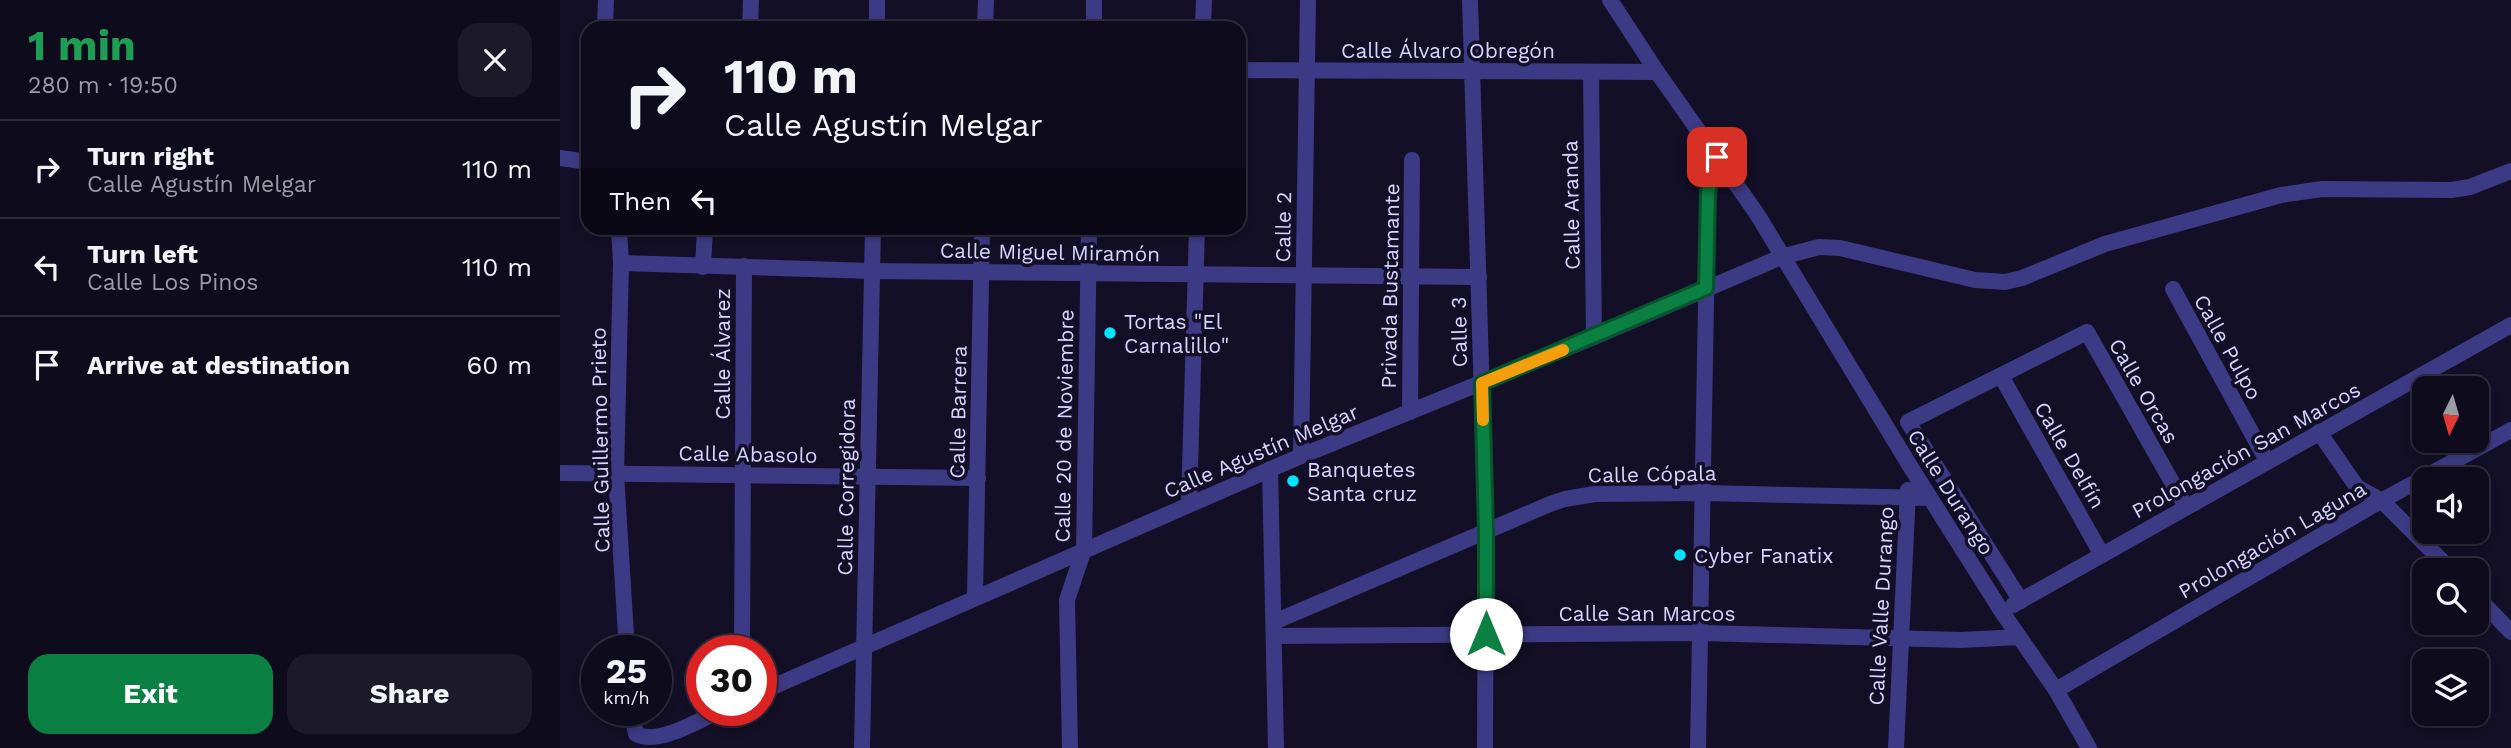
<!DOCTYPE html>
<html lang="en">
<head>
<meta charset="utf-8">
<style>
  :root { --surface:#0e0b1c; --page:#1c1929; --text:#f1f3f6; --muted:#9b9ba3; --line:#2e2b3b; --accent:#0b8043 }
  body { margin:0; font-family:"Work Sans",sans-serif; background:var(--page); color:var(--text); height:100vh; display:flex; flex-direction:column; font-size:26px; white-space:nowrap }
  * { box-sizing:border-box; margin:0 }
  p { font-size:23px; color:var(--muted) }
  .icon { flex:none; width:38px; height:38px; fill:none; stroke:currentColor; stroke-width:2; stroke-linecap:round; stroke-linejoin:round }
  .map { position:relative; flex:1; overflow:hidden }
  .details { display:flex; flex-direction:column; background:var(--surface); width:560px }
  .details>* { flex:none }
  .hud { position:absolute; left:21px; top:21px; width:665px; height:214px; border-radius:21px; box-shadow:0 4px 10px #0003,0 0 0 2px var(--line); background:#0e0b1c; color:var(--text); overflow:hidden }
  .needle { width:46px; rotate:185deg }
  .controls { position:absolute; left:1852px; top:376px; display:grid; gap:14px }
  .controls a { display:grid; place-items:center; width:77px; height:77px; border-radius:14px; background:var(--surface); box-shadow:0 4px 10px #0003,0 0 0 2px var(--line); font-size:35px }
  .speed { position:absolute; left:21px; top:635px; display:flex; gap:14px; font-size:35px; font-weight:700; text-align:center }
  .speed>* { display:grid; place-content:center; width:91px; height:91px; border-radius:50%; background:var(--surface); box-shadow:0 4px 10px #0003,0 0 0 2px var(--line); line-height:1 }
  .speed small { font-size:18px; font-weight:400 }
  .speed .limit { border:10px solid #d22; background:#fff; color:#111 }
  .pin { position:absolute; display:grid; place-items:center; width:60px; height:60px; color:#fff; margin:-30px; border-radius:14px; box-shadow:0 4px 10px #0006 }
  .me { position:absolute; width:77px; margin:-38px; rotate:0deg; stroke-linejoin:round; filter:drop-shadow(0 0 5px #0008) }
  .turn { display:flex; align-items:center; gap:24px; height:147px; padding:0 28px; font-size:32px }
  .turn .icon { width:91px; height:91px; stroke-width:2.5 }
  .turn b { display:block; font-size:49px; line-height:60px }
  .then { display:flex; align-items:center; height:66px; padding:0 28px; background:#0003; gap:14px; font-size:26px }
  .round { display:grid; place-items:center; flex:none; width:74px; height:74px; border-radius:21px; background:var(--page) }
  .summary { display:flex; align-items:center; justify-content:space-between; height:119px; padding:0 28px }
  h1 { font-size:42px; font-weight:700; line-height:52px; color:#1e9e55 }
  .cta { display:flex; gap:14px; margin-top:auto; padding:14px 28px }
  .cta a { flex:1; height:80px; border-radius:21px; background:var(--accent); color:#fff; font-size:28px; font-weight:700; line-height:80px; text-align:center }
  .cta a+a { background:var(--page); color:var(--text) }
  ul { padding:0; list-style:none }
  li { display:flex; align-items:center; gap:21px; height:98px; padding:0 28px; border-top:2px solid var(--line) }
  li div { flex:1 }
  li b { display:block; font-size:26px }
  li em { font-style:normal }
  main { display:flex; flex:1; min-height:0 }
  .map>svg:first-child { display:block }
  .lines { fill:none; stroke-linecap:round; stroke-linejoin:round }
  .minor { stroke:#3d3a85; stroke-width:16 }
  .route-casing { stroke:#07532c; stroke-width:18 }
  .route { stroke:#0b8043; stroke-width:12 }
  .slow { stroke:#f59e0b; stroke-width:12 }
  .poi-dot { fill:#00e5ff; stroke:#130f26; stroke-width:2.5 }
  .labels { text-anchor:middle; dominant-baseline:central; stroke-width:7; stroke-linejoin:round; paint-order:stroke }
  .street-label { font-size:21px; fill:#d9d4ff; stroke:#130f26 }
  .poi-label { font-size:21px; fill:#d9d4ff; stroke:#130f26; text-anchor:start }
</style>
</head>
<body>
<main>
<section class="details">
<div class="summary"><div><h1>1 min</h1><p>280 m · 19:50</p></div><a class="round"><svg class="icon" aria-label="close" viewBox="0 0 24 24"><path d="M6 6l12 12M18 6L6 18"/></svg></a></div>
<ul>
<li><svg class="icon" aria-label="right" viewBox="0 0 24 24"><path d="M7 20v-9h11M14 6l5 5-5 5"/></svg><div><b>Turn right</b><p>Calle Agustín Melgar</p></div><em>110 m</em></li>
<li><svg class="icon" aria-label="left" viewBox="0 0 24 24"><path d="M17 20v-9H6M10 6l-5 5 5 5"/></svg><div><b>Turn left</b><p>Calle Los Pinos</p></div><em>110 m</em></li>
<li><svg class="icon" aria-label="arrive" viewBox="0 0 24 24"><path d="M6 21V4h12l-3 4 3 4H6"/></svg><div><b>Arrive at destination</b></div><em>60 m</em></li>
</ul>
<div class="cta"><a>Exit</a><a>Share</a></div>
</section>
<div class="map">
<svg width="1951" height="748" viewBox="0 0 1951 748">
  <rect width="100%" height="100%" fill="#130f26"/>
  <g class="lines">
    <!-- minor -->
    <g class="minor">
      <polyline points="910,0 926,532 925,748"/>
      <polyline points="1050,0 1097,72 1197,214 1350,466 1442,612 1496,690 1529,748"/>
      <polyline points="45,28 46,0"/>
      <polyline points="190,28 191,0"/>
      <polyline points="317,28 317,0"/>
      <polyline points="425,28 426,0"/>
      <polyline points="534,28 534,0"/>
      <polyline points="643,28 644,0"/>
      <polyline points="679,70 1097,72"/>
      <polyline points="1031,73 1034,337"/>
      <polyline points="0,158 28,162"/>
      <polyline points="59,228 61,263 56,474 67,651"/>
      <polyline points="61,263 312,271 919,277"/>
      <polyline points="143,267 145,228"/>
      <polyline points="1613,289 1707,461"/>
      <polyline points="1441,376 1542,555"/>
      <polyline points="850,412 852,160"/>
      <polyline points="1759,432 1797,487 1822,501 1891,570"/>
      <polyline points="741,456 748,0"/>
      <polyline points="710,469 716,748"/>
      <polyline points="0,473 418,478"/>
      <polyline points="629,504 637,228"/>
      <polyline points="1916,596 1951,632"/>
      <polyline points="415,597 422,228"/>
      <polyline points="1461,601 1348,422 1527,332 1626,507"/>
      <polyline points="1453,605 1951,325"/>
      <polyline points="714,622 990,504 1005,499 1035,494 1144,493 1370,498"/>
      <polyline points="714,636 1141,633 1401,640 1459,637"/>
      <polyline points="182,651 184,266"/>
      <polyline points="1496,690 1810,507 1951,430"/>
      <polyline points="201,692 741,456 1034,337 1221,257 1259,247 1280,248 1415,280 1445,282 1462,278 1545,244 1721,195 1762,189 1891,190 1910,187 1951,171"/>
      <path d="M71 710 76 734C98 746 139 720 161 710"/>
      <polyline points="302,748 313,228"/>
      <polyline points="510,748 507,600 524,549 529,228"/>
      <polyline points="1138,748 1148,192 1157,157"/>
      <polyline points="1336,748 1348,490"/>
    </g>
  </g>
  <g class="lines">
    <!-- route casing -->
    <g class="route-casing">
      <polyline id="route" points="926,634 926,532 922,383 1146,288 1148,192 1157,157"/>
    </g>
    <!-- route -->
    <use href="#route" class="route"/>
    <!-- slow -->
    <polyline class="slow" points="923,420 922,383 1003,350"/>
  </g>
  <!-- markers -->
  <g class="poi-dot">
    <circle cx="550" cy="333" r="7"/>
    <circle cx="733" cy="481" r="7"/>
    <circle cx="1120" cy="555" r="7"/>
  </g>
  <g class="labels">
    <!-- street labels -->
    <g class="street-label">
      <text x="888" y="50">Calle Álvaro Obregón</text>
      <text transform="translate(1011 205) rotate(-91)">Calle Aranda</text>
      <text transform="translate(723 227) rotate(-89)">Calle 2</text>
      <text transform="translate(490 252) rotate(1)">Calle Miguel Miramón</text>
      <text transform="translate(830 286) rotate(-89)">Privada Bustamante</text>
      <text transform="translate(899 332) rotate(-91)">Calle 3</text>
      <text transform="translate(1668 347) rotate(61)">Calle Pulpo</text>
      <text transform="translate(162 354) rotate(-90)">Calle Álvarez</text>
      <text transform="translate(1584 391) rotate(60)">Calle Orcas</text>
      <text transform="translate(398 412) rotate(-89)">Calle Barrera</text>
      <text transform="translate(504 426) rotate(-89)">Calle 20 de Noviembre</text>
      <text transform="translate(40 440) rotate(-91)">Calle Guillermo Prieto</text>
      <text transform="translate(1686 450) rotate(-29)">Prolongación San Marcos</text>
      <text transform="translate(701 451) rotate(-23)">Calle Agustín Melgar</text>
      <text transform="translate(188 454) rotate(1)">Calle Abasolo</text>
      <text transform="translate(1510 455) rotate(60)">Calle Delfín</text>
      <text transform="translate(1092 474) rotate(-1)">Calle Cópala</text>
      <text transform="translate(286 487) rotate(-89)">Calle Corregidora</text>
      <text transform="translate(1391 492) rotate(58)">Calle Durango</text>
      <text transform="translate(1712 540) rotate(-30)">Prolongación Laguna</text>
      <text transform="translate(1321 606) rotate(-87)">Calle Valle Durango</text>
      <text x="1087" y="613">Calle San Marcos</text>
    </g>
    <!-- poi labels -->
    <g class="poi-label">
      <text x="564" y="321">Tortas "El<tspan x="564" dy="24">Carnalillo"</tspan></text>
      <text x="747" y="469">Banquetes<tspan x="747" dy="24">Santa cruz</tspan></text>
      <text x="1134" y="555">Cyber Fanatix</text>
    </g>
  </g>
</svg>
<div class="controls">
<a><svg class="needle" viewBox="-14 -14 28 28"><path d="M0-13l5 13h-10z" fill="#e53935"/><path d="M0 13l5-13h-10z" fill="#9b9ba3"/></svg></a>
<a><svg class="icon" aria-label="sound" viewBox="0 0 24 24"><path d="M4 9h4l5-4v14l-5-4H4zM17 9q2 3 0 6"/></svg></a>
<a><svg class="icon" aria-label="search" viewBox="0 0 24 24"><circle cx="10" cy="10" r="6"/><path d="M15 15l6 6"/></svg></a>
<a><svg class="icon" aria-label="layers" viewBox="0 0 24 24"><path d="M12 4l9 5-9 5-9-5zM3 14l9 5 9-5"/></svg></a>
</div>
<div class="speed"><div>25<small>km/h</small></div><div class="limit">30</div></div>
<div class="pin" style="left:1157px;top:157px;background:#d93025"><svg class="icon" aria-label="arrive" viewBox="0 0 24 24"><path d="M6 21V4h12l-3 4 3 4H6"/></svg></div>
<svg class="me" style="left:926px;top:634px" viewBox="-20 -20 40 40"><circle r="19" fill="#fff"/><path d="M0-13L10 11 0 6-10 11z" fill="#0b8043"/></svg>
<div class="hud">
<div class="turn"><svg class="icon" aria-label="right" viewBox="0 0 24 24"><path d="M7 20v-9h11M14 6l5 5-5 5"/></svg><div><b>110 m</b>Calle Agustín Melgar</div></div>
<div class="then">Then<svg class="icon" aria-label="left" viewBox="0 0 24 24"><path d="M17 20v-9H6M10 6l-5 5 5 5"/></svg></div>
</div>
</div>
</main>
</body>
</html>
